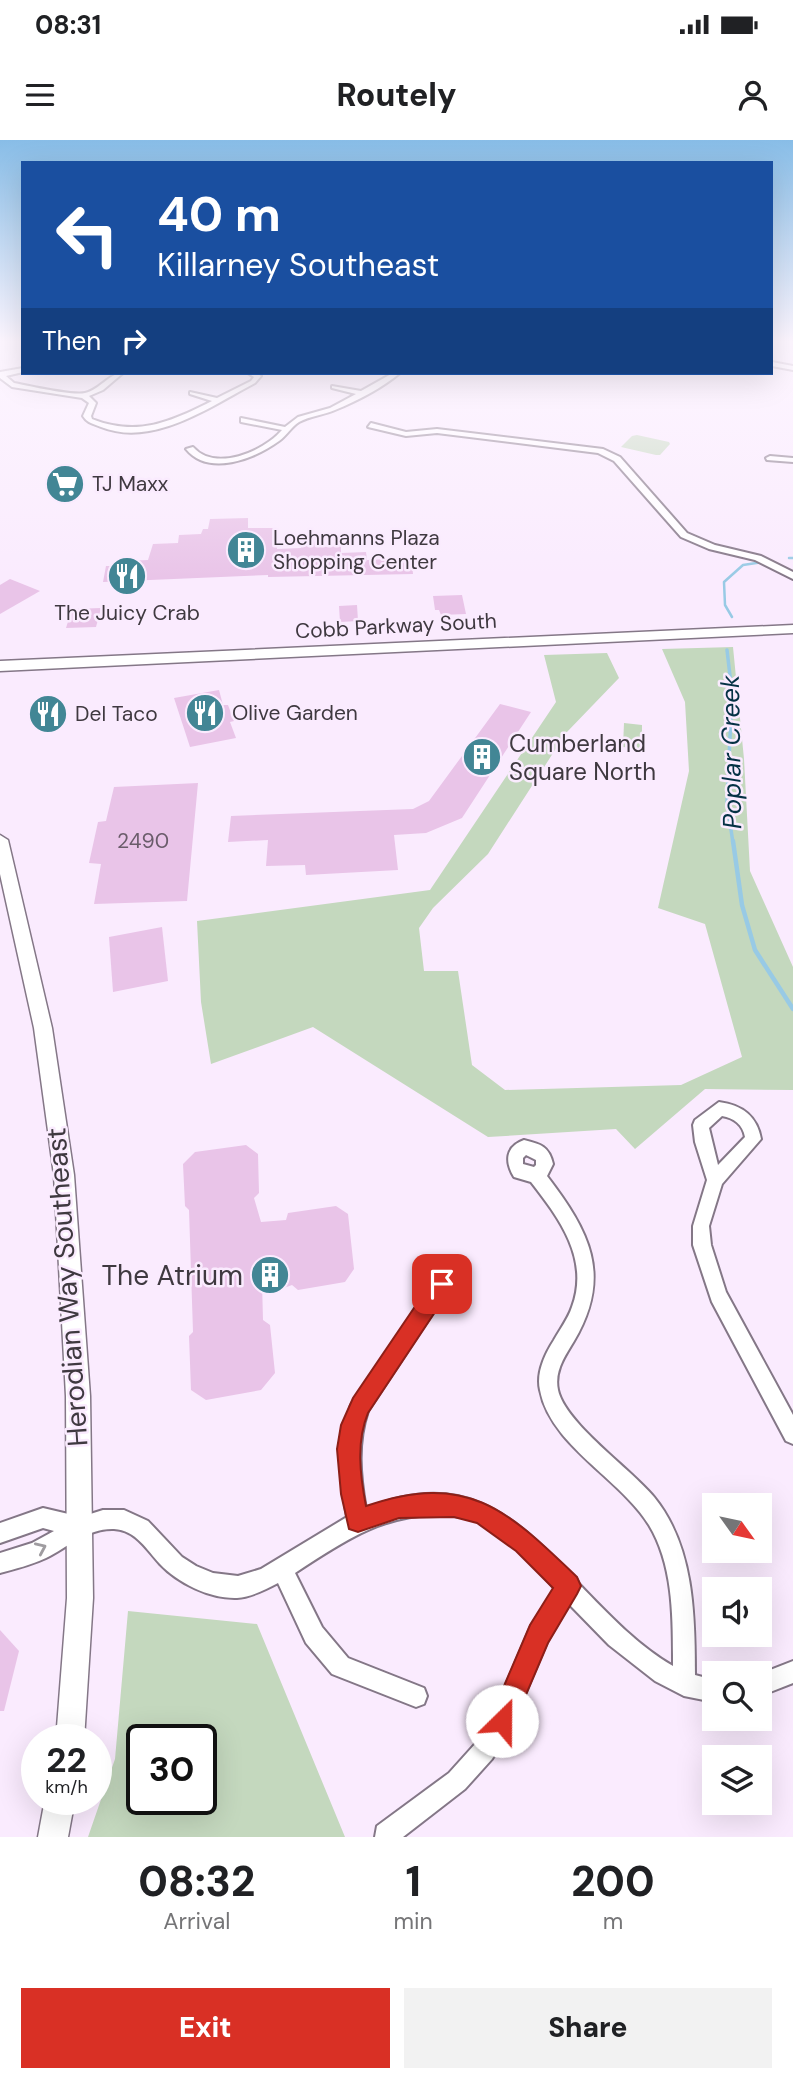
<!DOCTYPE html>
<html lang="en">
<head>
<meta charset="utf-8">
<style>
  :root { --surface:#fff; --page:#f2f2f2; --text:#202124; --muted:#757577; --accent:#d93025 }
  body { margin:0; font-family:"DM Sans",sans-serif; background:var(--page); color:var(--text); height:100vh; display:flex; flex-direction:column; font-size:26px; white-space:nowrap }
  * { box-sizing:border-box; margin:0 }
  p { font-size:23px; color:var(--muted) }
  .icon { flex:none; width:38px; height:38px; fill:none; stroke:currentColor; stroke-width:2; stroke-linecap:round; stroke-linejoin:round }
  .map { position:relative; height:1697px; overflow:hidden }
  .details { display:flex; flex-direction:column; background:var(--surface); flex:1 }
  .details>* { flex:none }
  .top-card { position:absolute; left:21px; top:21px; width:752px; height:214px; border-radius:0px; box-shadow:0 7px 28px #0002; background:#1a4fa0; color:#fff; overflow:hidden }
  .needle { width:46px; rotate:123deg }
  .fabs { position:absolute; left:702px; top:1353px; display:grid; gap:14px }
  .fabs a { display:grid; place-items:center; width:70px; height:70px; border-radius:0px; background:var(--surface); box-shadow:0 7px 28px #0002; font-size:35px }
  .speed { position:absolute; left:21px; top:1584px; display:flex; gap:14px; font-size:35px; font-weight:700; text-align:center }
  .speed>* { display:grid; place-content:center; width:91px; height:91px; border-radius:50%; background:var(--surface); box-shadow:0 7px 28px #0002; line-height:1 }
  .speed small { font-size:18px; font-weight:400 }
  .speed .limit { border:4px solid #111; border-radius:10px; background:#fff; color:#111 }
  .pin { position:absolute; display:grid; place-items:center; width:60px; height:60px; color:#fff; margin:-30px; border-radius:14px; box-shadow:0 4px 10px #0006 }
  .me { position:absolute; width:77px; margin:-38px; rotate:23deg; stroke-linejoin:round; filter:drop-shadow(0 0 5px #0008) }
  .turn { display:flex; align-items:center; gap:24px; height:147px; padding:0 21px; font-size:32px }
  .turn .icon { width:91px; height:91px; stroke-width:2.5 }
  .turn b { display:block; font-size:49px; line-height:60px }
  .then { display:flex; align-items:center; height:66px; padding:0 21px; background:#0003; gap:14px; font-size:26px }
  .eta { display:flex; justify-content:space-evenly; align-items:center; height:119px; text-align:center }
  .eta b { font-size:42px; font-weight:800; line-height:49px }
  .button { display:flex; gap:14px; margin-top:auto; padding:14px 21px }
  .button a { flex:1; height:80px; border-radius:0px; background:var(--accent); color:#fff; font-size:28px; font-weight:800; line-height:80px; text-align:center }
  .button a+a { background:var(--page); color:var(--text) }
  .status { display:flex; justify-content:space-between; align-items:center; height:49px; padding:0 35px; background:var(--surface); direction:ltr }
  .status svg { height:19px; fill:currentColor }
  header { display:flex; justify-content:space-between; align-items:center; height:91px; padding:0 21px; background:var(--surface); font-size:32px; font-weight:800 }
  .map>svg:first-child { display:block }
  .green { fill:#c4d8be; fill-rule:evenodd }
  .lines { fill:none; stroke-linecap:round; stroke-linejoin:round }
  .stream-far2 { stroke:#98cae5; stroke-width:2.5 }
  .stream-far1 { stroke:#98cae5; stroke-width:3.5 }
  .stream { stroke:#98cae5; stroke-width:4.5 }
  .building { fill:#e9c4e8 }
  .minor-casing { stroke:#847787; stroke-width:4 }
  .tertiary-casing { stroke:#847787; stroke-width:3 }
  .primary-casing { stroke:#847787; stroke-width:3 }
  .minor { fill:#fff; fill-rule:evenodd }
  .tertiary { fill:#fff; fill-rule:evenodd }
  .primary { fill:#fff; fill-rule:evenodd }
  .oneway { stroke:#9f9ca0 }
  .route { fill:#d93025; stroke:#8d1f18; stroke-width:2 }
  .labels { text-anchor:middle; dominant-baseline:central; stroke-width:5; stroke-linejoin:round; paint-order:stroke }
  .far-poi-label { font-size:21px; fill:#3f3940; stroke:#faebfe; text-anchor:start }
  .far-street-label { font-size:21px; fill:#3f3940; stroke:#faebfe }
  .number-label { font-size:21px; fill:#6a5c6a }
  .poi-label { font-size:24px; fill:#3f3940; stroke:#faebfe; text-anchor:start }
  .water-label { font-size:26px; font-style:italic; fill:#043144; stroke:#faebfe }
  .near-poi-label { font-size:28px; fill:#3f3940; stroke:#faebfe; text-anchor:end }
  .near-street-label { font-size:28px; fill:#3f3940; stroke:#faebfe }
</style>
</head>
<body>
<div class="status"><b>08:31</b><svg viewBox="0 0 49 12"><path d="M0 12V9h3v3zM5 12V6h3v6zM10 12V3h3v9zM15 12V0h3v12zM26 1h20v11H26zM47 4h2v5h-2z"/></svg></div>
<header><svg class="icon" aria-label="menu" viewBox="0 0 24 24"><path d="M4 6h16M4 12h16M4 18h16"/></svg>Routely<svg class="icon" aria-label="person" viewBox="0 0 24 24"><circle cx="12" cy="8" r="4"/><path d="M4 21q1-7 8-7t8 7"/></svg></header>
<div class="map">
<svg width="793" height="1697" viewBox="0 0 793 1697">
  <rect width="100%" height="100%" fill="#faebfe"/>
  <!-- green -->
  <g class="green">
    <polygon points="637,295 669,302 670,304 660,315 656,315 621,307 632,296"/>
    <polygon points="733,507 744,619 750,731 793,827 793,950 705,949 635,1009 616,989 488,997 313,887 211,924 201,862 197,781 430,750 556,562 544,515 607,513 619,538 566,593 488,714 433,768 419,788 424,831 458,831 472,925 505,950 681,945 742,917 705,784 658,768 689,631 685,562 662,509"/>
    <polygon points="624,583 642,585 642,609 623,607"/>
    <path d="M128 1471 257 1484 345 1697H88L115 1619ZM142 1600H201V1659H142Z"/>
  </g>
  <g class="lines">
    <!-- stream-far2 -->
    <g class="stream-far2">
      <polyline points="789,418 793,418"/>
      <polyline points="732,477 725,465 724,442 743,425 763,422"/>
    </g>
    <!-- stream-far1 -->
    <polyline class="stream-far1" points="727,510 732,553 727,663 733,703"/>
    <!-- stream -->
    <polyline class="stream" points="733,701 742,765 755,810 793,869"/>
  </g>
  <!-- building -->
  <g class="building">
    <polygon points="248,378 248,388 278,388 277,409 301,408 301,400 314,400 315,404 321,403 321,407 341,406 341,413 366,412 367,420 390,419 390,422 412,423 413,434 268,437 268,435 103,442 106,426 122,426 123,421 148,420 153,404 178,403 179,395 201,394 203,389 208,389 210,379"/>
    <polygon points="10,439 40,451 0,474 0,445"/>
    <polygon points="462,455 466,474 441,475 439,470 435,470 433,456"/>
    <polygon points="357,465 358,481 340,482 339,466"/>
    <polygon points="101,468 96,487 66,488 72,469"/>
    <polygon points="219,550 223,565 228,565 234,581 230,582 236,598 190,607 174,558"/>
    <polygon points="43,561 61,561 53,586 36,587"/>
    <polygon points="500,564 531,572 462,678 426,693 394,695 398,730 306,735 305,725 266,726 268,700 228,702 231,676 413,669 429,661"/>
    <polygon points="198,643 187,761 94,764 101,724 89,723 98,682 106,681 114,647"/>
    <polygon points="162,787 168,841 113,852 109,797"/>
    <polygon points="246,1005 258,1014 259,1053 254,1058 261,1082 286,1080 288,1073 336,1066 348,1074 354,1129 345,1142 298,1150 292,1145 276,1151 262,1142 263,1180 270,1185 275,1233 261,1250 206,1260 191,1250 189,1196 193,1192 189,1070 185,1066 183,1024 195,1012"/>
    <polygon points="0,1490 19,1511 4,1571 0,1571"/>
  </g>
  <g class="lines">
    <!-- minor casing -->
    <g class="minor-casing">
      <g id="minor">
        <polygon points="772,222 793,226 793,230 772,226"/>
        <path d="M23 228V232L6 236 14 243C30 246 72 256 85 253 100 250 109 233 123 233L103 250 89 256 96 263 91 276 92 279C138 297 170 282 212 261L190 254V252L217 258 251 241 254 237 248 233H256L261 236 255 243C211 266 153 308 101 287 94 284 87 283 83 276L89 263 82 258 12 247 0 238V232Z"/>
        <path d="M393 233H400C382 248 357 261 335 270 323 275 310 276 299 282 291 287 287 295 279 301 254 319 209 337 186 309L193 307C215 332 263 312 282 290L241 282V278L285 287 298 277 330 268 356 254 332 248V246L361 251Z"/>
        <polygon points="371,283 406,292 437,289 603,309 620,317 687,393 715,405 761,416 793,432 793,439 755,420 709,409 681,397 614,321 598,313 437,293 406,296 368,287"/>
        <polygon points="770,316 793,318 793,322 767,320 766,318"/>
        <path d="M719 962C742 965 757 976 761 999L722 1044 709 1086 711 1105 726 1152 793 1275V1304L786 1301 712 1162 693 1105V1086L707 1040 695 1002 693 985 695 980ZM722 976C734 978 743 985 745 997L718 1025 709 988Z"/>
        <path d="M524 1000C540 1004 549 1006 553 1024L547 1036C589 1091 613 1135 574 1201 565 1216 554 1231 558 1250 565 1283 631 1329 654 1357 694 1406 695 1475 695 1535L714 1540V1562L684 1556 655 1541 609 1505 569 1464 547 1502 510 1589 492 1619 465 1649 403 1697H375L377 1686 449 1633 476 1603 494 1573 531 1486 555 1449C534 1426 511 1399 483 1384 470 1377 455 1376 441 1375 383 1373 341 1403 295 1433L322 1487 348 1518 424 1548 427 1556 424 1564 416 1567 332 1534 306 1503 278 1443C265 1450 251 1457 237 1458 210 1459 178 1443 160 1424 147 1410 136 1390 114 1389 88 1388 68 1407 46 1418 31 1425 15 1429 0 1433V1413L32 1403 54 1391 43 1388 0 1403V1383L43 1368 81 1377 103 1370H124L148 1381 182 1417 196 1426 213 1433 238 1436 261 1429 347 1377C340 1338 337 1303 351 1265L436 1138 442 1135 448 1138 451 1144 448 1150 368 1271C357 1303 360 1336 366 1369 458 1330 510 1370 571 1435L576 1438 579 1444C608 1474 637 1505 673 1526 673 1480 674 1426 649 1385 621 1339 550 1305 540 1250 536 1233 545 1214 554 1200 560 1189 568 1179 572 1167 590 1119 559 1078 531 1042L514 1037C505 1022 505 1007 524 1000ZM526 1015 536 1020V1025L534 1027 523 1024V1018Z"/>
        <polygon points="793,1521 793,1543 760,1556 760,1534"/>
      </g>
    </g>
    <!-- tertiary casing -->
    <g class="tertiary-casing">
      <g id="tertiary">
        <polygon points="0,695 8,700 52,888 74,1035 90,1256 93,1458 84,1600 56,1600 67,1458 66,1256 54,1035 34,888 0,734"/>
        <polygon points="45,1659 75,1659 68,1697 38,1697"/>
      </g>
    </g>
    <!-- primary casing -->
    <g class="primary-casing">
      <polygon id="primary" points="793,485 793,493 0,531 0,521"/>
    </g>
    <!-- minor -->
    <use href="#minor" class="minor"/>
    <!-- tertiary -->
    <use href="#tertiary" class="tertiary"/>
    <!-- primary -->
    <use href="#primary" class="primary"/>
  </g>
  <!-- one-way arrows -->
  <defs><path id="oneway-chevron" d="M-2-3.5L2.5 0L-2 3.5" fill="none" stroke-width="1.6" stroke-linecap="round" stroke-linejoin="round" transform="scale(1.75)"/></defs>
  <use class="oneway" href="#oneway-chevron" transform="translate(41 1408) rotate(-24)"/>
  <!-- sky -->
  <linearGradient id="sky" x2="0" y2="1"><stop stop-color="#88bde7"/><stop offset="0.46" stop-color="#fdf6ff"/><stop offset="1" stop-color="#fdf6ff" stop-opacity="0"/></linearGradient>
  <rect width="793" height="438" fill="url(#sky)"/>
  <!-- route -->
  <path class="route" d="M442 1134 449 1137 452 1144 449 1151 368 1273C356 1302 360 1335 366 1366 468 1331 507 1370 577 1437L581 1446 577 1454 548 1503 511 1590 502 1594 493 1590 489 1581 530 1485 553 1448 516 1411 477 1383 454 1377 399 1378 358 1392 349 1389 341 1354 337 1309 341 1285 353 1258 435 1137Z"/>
  <!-- icons -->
  <defs>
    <g id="supermarket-disc" transform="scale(2.0125)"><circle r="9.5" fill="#428695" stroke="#faebfe"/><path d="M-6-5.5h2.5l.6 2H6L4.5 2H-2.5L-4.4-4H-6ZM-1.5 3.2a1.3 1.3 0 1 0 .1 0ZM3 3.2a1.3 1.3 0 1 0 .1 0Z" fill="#fff"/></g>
    <g id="building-disc" transform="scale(2.0125)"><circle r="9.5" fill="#428695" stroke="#faebfe"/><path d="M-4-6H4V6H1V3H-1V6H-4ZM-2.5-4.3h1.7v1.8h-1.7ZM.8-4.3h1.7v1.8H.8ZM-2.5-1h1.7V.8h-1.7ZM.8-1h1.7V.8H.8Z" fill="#fff"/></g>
    <g id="restaurant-disc" transform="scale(2.0125)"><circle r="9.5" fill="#428695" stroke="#faebfe"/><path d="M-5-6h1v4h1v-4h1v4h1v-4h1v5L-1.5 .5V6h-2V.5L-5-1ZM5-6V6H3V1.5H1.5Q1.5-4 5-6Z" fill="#fff"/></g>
  </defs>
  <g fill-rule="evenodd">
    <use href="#supermarket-disc" x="65" y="344"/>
    <use href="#building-disc" x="246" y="410"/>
    <use href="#restaurant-disc" x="127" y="436"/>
    <use href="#restaurant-disc" x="205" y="573"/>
    <use href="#restaurant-disc" x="48" y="574"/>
    <use href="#building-disc" x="482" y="617"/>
    <use href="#building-disc" x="270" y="1135"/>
  </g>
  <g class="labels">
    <!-- far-poi labels -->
    <g class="far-poi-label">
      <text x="92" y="344">TJ Maxx</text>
      <text x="273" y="398">Loehmanns Plaza<tspan x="273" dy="24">Shopping Center</tspan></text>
      <text x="127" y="473" text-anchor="middle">The Juicy Crab</text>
      <text x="232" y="573">Olive Garden</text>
      <text x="75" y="574">Del Taco</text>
    </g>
    <!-- far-street labels -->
    <g class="far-street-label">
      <text transform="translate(396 486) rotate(-3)">Cobb Parkway South</text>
    </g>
    <!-- number labels -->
    <g class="number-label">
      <text x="143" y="701">2490</text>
    </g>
    <!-- poi labels -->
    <g class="poi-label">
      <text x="509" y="603">Cumberland<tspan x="509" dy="28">Square North</tspan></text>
    </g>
    <!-- water labels -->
    <g class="water-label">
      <text transform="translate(731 612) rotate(-91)">Poplar Creek</text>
    </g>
    <!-- near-poi labels -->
    <g class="near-poi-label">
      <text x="243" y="1135">The Atrium</text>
    </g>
    <!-- near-street labels -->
    <g class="near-street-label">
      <text transform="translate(67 1147) rotate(-94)">Herodian Way Southeast</text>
    </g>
  </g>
</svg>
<div class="fabs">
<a><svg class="needle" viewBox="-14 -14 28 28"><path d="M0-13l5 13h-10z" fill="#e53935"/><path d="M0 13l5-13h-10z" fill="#757577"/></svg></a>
<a><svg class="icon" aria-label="sound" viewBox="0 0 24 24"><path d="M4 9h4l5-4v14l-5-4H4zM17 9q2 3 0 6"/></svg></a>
<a><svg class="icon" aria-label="search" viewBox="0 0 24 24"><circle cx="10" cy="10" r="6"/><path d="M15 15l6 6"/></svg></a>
<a><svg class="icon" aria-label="layers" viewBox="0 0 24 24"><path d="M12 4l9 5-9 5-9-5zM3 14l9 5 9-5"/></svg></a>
</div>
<div class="speed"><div>22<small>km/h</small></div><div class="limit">30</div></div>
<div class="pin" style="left:442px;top:1144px;background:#d93025"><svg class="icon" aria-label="arrive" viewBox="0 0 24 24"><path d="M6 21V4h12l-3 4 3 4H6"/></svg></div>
<svg class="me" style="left:502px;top:1581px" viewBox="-20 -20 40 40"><circle r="19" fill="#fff"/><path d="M0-13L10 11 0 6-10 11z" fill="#d93025"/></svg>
<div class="top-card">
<div class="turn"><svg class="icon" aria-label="left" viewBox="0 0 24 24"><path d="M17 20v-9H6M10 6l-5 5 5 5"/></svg><div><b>40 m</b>Killarney Southeast</div></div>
<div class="then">Then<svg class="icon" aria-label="right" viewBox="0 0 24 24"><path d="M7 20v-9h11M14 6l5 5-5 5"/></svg></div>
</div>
</div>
<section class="details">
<div class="eta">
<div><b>08:32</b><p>Arrival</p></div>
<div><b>1</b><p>min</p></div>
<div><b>200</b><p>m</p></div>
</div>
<div class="button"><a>Exit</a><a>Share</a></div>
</section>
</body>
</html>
